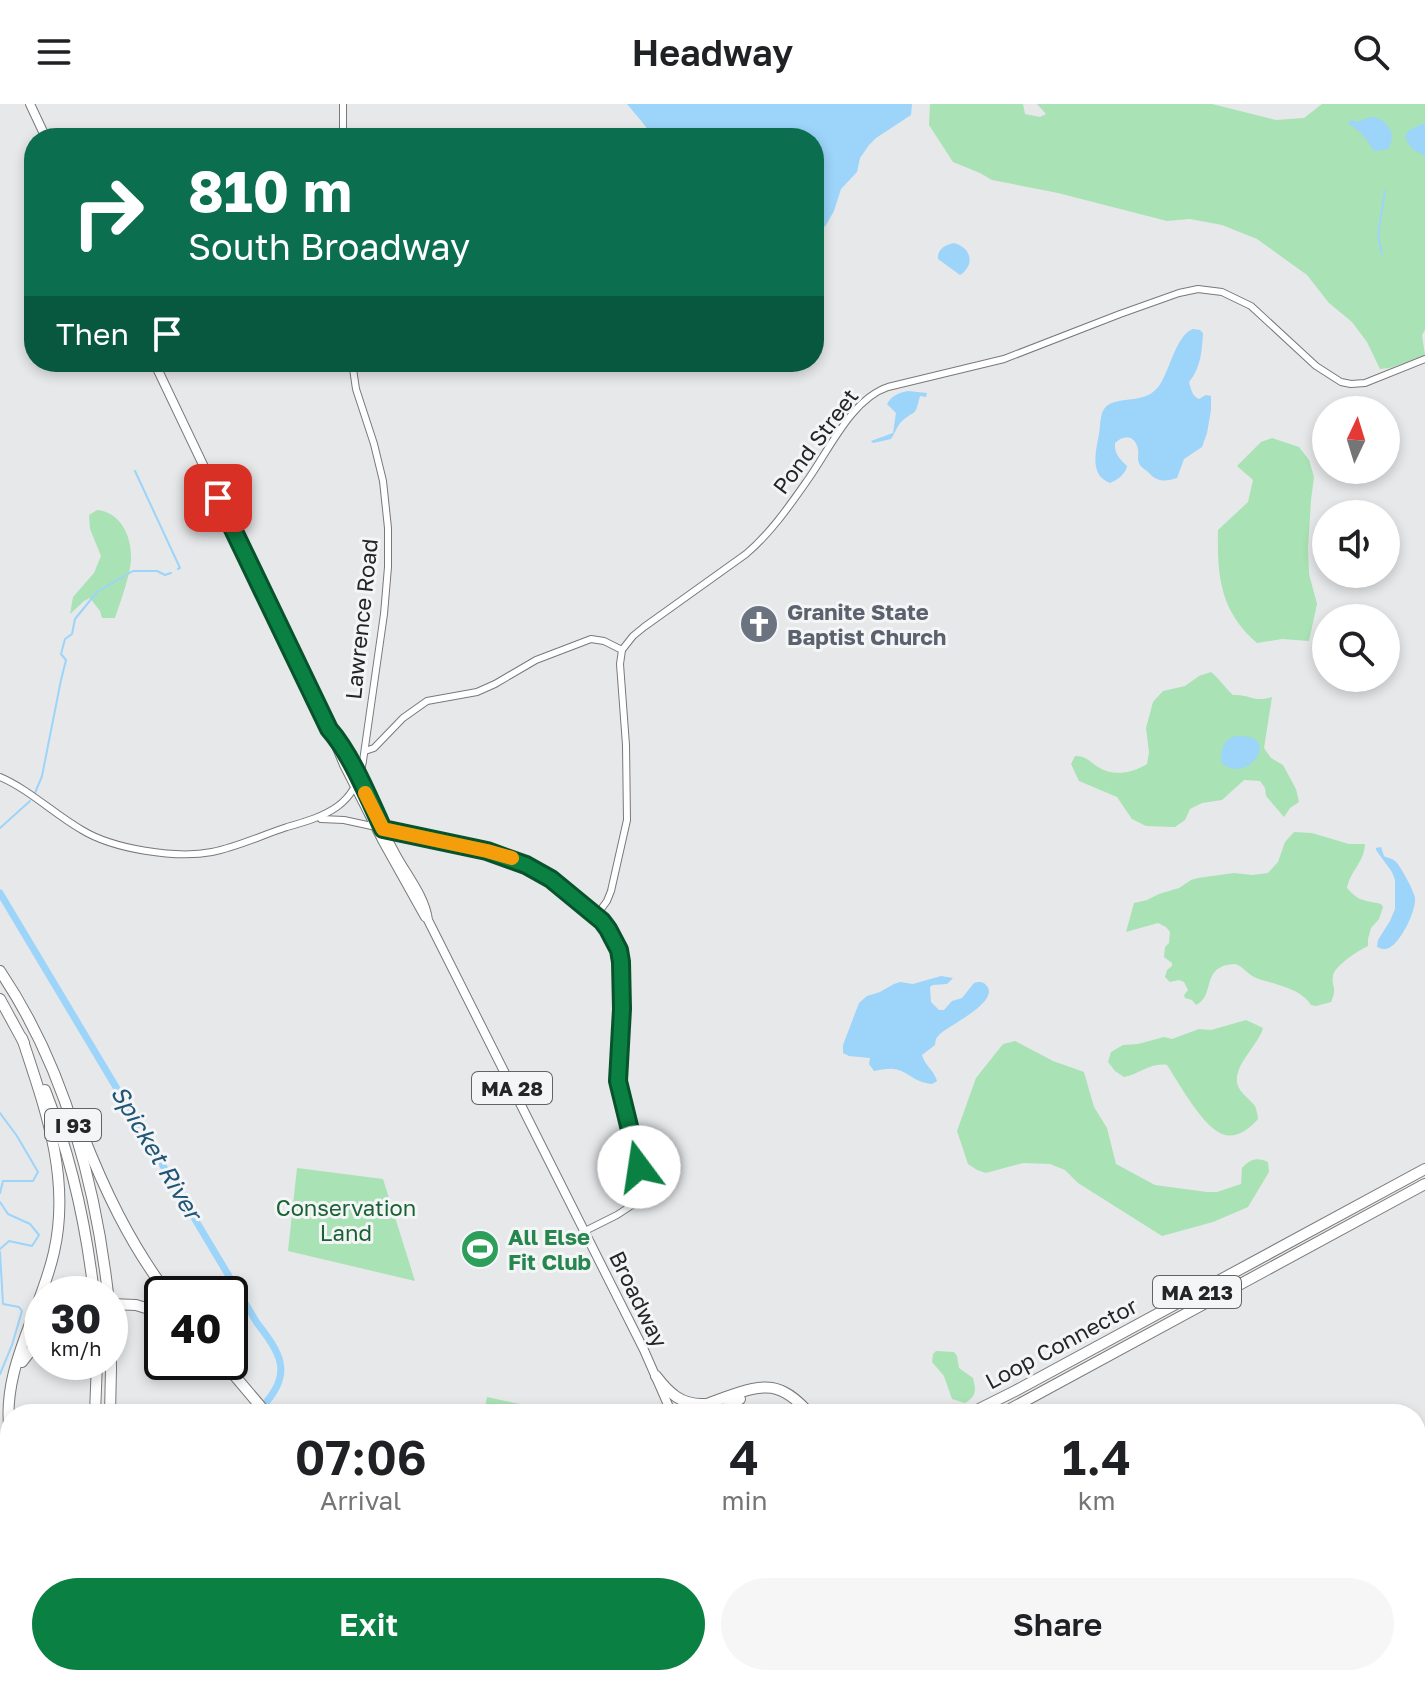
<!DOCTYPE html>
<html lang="en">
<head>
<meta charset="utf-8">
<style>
  :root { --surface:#fff; --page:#f6f6f6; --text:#202124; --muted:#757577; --accent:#0b8043 }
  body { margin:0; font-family:"Golos Text",sans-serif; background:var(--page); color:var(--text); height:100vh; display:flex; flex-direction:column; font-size:30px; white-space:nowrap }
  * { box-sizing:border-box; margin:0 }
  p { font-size:26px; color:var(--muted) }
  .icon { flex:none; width:44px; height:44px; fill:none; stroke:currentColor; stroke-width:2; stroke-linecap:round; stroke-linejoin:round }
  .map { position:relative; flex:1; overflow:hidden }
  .side { position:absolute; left:0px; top:1300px; width:1426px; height:282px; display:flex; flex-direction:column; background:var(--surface); border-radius:32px 32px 0 0; box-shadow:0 4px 12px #0003 }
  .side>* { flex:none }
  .guide { position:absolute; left:24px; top:24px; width:800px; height:244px; border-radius:32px; box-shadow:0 4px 12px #0003; background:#0b6e4f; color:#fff; overflow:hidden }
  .needle { width:52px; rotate:4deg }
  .fabs { position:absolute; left:1312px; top:292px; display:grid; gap:16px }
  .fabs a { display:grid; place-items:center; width:88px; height:88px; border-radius:50%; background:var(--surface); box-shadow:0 4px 12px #0003; font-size:40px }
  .speed { position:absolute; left:24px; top:1172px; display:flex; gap:16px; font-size:40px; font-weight:700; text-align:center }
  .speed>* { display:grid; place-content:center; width:104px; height:104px; border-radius:50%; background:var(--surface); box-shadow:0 4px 12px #0003; line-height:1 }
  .speed small { font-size:20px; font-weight:400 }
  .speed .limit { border:4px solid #111; border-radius:12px; background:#fff; color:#111 }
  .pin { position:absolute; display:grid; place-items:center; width:68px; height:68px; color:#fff; margin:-34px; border-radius:16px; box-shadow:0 4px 12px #0006 }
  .me { position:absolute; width:88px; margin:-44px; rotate:346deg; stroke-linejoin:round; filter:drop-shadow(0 0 6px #0008) }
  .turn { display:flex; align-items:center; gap:28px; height:168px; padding:0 32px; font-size:36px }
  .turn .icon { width:104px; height:104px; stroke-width:2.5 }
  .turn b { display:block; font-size:56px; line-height:68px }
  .then { display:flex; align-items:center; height:76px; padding:0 32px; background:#0003; gap:16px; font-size:30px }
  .eta { display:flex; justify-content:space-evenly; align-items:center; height:136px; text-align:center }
  .eta b { font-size:48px; font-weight:600; line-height:56px }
  .cta { display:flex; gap:16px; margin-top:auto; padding:16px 32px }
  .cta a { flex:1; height:92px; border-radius:48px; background:var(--accent); color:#fff; font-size:32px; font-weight:600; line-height:92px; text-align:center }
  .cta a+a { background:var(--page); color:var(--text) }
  header { display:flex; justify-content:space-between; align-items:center; height:104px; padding:0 32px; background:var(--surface); font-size:36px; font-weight:600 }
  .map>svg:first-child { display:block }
  .green { fill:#a9e2b5 }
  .water { fill:#9cd4fa }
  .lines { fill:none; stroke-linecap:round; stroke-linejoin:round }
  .stream { stroke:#9cd4fa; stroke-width:2 }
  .river { stroke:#9cd4fa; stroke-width:7 }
  .tertiary-casing { stroke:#78797b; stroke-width:8 }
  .secondary-casing { stroke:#78797b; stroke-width:9 }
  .primary-casing { stroke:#78797b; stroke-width:10 }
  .motorway-casing { stroke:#78797b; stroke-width:12 }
  .tertiary { stroke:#fff; stroke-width:6 }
  .secondary { stroke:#fff; stroke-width:7 }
  .primary { stroke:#fff; stroke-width:8 }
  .motorway { stroke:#fff; stroke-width:10 }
  .route-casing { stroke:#07532c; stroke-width:20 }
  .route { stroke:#0b8043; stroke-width:14 }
  .slow { stroke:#f59e0b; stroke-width:14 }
  .labels { text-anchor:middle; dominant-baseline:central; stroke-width:6; stroke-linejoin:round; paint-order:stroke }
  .shield { fill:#f4f5f7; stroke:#636365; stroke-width:2 }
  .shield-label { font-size:20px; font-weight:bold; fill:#252526 }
  .street-label { font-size:22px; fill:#252526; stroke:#f4f5f7 }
  .worship-label { font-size:22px; font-weight:bold; fill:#5b616d; stroke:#f4f5f7; text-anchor:start }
  .park-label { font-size:22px; fill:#1a6233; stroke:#f4f5f7 }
  .leisure-label { font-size:22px; font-weight:bold; fill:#27864d; stroke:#f4f5f7; text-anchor:start }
  .water-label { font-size:24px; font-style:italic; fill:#205576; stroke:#f4f5f7 }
</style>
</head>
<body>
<header><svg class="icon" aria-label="menu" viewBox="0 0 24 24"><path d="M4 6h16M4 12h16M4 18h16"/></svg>Headway<svg class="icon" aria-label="search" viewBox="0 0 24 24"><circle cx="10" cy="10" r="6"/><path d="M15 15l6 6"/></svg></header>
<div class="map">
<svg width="1425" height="1581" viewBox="0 0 1425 1581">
  <rect width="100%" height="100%" fill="#e7e8ea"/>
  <!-- green -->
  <g class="green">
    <polygon points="930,0 1023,0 1025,10 1040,13 1046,10 1037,0 1212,0 1276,16 1304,14 1322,0 1425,0 1425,226 1422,231 1425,251 1390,264 1380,265 1367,238 1352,218 1329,199 1307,171 1257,135 1222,121 1190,115 1167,117 1058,89 992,76 980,69 953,58 929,21"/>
    <path d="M1272 334 1299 343 1309 356 1314 373 1311 396 1308 444 1309 470 1317 500 1309 537 1282 535 1257 539C1220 507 1217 472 1218 426L1248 398 1253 376 1237 362 1261 338Z"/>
    <path d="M97 406C120 408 131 431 131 452 132 467 120 499 115 514H102L100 507 90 494 84 497 70 510 73 493 94 469 101 452 90 425 89 411Z"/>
    <path d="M1211 568C1220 575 1224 583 1233 591 1251 590 1252 599 1272 593L1264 644 1271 654 1283 661 1296 685 1299 698 1290 704 1284 713 1266 692 1265 684 1260 677 1244 676 1222 696 1202 699 1190 705 1185 716 1175 723 1146 722 1132 715 1117 693 1079 677 1071 660 1075 652C1086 652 1089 657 1098 663 1114 673 1132 669 1147 660L1149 648 1146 624 1153 598 1163 587 1185 582 1199 572Z"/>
    <path d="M1294 728 1312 729 1349 740H1365C1364 759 1350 767 1347 784 1359 798 1364 796 1381 800L1383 803 1379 815 1371 824 1368 835V842C1359 846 1334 862 1333 872 1331 884 1338 882 1331 898L1316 902 1311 901C1301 884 1273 880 1256 874 1248 871 1243 862 1235 860 1233 860 1225 861 1223 862 1203 870 1214 892 1196 901L1192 896 1185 894 1184 891 1188 886 1184 878 1179 876 1170 878 1165 873 1167 866 1172 862V859L1164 853 1165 843 1169 839 1170 828 1166 823 1158 819 1126 828 1134 799 1147 796 1159 790 1179 784 1191 776 1198 774 1234 769 1252 771 1268 769 1278 758 1285 738Z"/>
    <path d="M1246 916 1263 924C1258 942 1231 963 1238 982 1242 991 1250 995 1255 1002 1256 1004 1258 1012 1258 1015 1250 1024 1238 1034 1225 1031 1204 1026 1179 979 1167 961 1151 958 1140 970 1124 973L1115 967 1108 958 1111 948 1123 941 1138 940 1164 933 1172 935 1199 925 1211 926Z"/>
    <path d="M1015 937 1053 957 1084 968 1094 1003 1107 1024 1116 1060 1155 1081 1207 1088H1217L1241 1080 1242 1064C1250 1055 1257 1053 1268 1058L1269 1068 1248 1103 1213 1118 1162 1132 1078 1079 1065 1066 1050 1060 1023 1059 986 1069 977 1066 968 1060 957 1027 976 974 1003 940Z"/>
    <polygon points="297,1064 383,1075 415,1177 288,1147"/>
    <path d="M936 1247 954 1248 957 1252 959 1264 973 1274C976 1286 977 1292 965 1299L952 1295 944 1272 932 1258 933 1250Z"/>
    <polygon points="487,1293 524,1301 522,1310 493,1310 484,1308"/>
    <polygon points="377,1572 625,1572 620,1581 378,1581"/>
    <polygon points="1199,1572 1328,1572 1332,1581 1194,1581"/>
  </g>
  <!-- water -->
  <g class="water">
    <path d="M627 0H912L911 11 876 34 869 41 860 54 857 68 841 85 834 107 826 121 814 133V34H653C646 21 636 11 627 0Z"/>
    <path d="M1371 13C1387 14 1398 31 1388 45L1376 47 1372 45C1369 36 1357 24 1348 20L1350 16 1356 18Z"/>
    <polygon points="1422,20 1425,21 1425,53 1419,48 1412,45 1405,33 1408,27"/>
    <path d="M954 139C972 144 975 161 960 171L938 155C937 145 945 141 954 139Z"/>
    <path d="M1193 225 1200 226 1203 229C1202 246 1201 264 1189 278 1191 285 1192 292 1199 295L1206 291 1211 292V306L1207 329 1202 343 1184 355 1177 374C1165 378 1157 378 1148 368 1145 365 1140 363 1139 359 1137 355 1139 350 1138 345 1135 331 1124 330 1115 339 1114 350 1120 355 1127 362 1126 370 1117 376 1110 379 1089 371 1096 347 1099 330 1101 321 1099 307 1108 301 1123 292 1146 300 1159 282 1170 266 1176 231 1193 225Z"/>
    <path d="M908 287 927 289 926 293 920 292C914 315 917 304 902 317 897 322 895 329 891 335L873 339 871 337 893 329 896 309 887 300C892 291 899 289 908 287Z"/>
    <path d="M1236 632C1240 632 1245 632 1249 633 1277 640 1244 681 1221 658 1222 645 1222 636 1236 632Z"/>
    <path d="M1381 743 1384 752C1387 754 1392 754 1395 757 1399 759 1415 789 1415 794 1416 807 1401 838 1389 844 1384 846 1382 845 1377 843L1378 836 1390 817 1395 805V776L1392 768 1376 746V744Z"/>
    <path d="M941 872 953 874 947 880 933 881 930 883 931 898 939 906H944L952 897 962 894 974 879C979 878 982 877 986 881 1002 897 948 922 940 930 935 935 936 935 935 941L922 951C925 962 934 966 937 977L932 980C912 978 909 967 894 965 887 964 881 966 874 967L869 960 870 954 849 952 843 949V941L859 899 867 892 880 888 894 880 900 878 913 880Z"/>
  </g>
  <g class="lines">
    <!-- stream -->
    <g class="stream">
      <polyline points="1382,150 1378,131 1385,87"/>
      <polyline points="135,367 180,464 178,465"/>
      <polyline points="35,689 42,672 61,576 66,556 61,550 65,535 72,530 75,515 97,488 133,467 157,467 165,471 171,469"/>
      <polyline points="0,724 30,697"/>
      <polyline points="0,1009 17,1032 38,1068 33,1077 3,1077 0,1089"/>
      <polyline points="0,1098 8,1110 30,1120 39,1131 32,1142 9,1137 0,1145"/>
      <polyline points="0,1148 3,1200 19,1203 22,1207 12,1241 0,1270"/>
      <polyline points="0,1437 3,1454 10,1468"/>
      <polyline points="0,1489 10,1488"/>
      <polyline points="78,1581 85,1572"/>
    </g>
    <!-- river -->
    <g class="river">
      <path d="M0 789 257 1219C287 1257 291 1273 256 1310"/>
      <polyline points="297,1572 300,1581"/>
      <polyline points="371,1572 373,1581"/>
      <polyline points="351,1581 354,1573 356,1572"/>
    </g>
    <!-- tertiary casing -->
    <g class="tertiary-casing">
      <g id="tertiary">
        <polyline points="343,0 343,34"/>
        <polyline points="365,647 374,644 403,614 427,597 477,588 495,580 536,556 591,535 604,537 622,546"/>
        <path d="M0 673C30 686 54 710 82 726 113 745 176 755 212 748 238 743 262 731 287 723 326 712 356 702 363 657L384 510 388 463V424L383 377 374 340 356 285 352 258"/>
        <polyline points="321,715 344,716 487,747 513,755 551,775 605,821 617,840 621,858 622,905 618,977 646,1092 617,1111 585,1127"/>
        <path d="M596 812 607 797 611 787 627 716 626 641 620 560 622 546 633 532 644 523 746 450C771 429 790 401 809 374 830 344 852 295 888 283L1004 255 1120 210 1179 189 1198 185 1222 188 1251 202 1316 262 1341 278 1351 280 1365 279 1425 255"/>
      </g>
    </g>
    <!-- secondary casing -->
    <g class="secondary-casing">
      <polyline id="secondary" points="748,1581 747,1574 749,1572"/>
    </g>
    <!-- primary casing -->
    <g class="primary-casing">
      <g id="primary">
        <polyline points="30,0 46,34"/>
        <polyline points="154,258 330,627 344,661 382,736 425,813"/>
        <path d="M330 627 336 632C356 670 374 711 395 749 406 770 425 792 428 816L644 1246 672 1310"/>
        <polyline points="1416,1383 1425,1377"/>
        <polyline points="777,1572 780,1581"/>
        <polyline points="1113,1581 1122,1572"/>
      </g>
    </g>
    <!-- motorway casing -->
    <g class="motorway-casing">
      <g id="motorway">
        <path d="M0 867C64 962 95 1077 108 1190"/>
        <polyline points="0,895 24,939"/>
        <path d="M45 986C71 1052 86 1120 94 1190"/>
        <path d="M81 1026C104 1085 130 1140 168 1190"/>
        <polyline points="110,1200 136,1201 162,1209"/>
        <polyline points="22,1258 42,1232"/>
        <polyline points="223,1258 267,1310"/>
        <path d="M656 1272C669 1289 681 1301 704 1300"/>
        <polyline points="95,1310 97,1258"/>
        <polyline points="110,1310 111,1264 110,1209"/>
        <path d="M684 1310C698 1303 712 1298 726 1293 765 1279 781 1277 810 1310"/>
        <polyline points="715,1310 740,1295"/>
        <polyline points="969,1310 1015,1287 1425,1065"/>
        <polyline points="1001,1310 1425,1080"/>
        <path d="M10 1330C0 1266 41 1208 54 1148 71 1074 45 1004 22 934"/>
        <polyline points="18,1581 22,1572"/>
        <polyline points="27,1581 31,1572"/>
        <polyline points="42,1581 46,1572"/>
        <polyline points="54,1581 59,1572"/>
      </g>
    </g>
    <!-- tertiary -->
    <use href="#tertiary" class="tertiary"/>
    <!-- secondary -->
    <use href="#secondary" class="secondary"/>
    <!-- primary -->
    <use href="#primary" class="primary"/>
    <!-- motorway -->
    <use href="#motorway" class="motorway"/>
  </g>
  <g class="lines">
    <!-- route casing -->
    <g class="route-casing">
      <path id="route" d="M218 394 329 625C351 650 369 694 383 725L487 747 526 761 551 775 602 817 608 825 619 846 621 858 622 905 618 977 639 1063"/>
    </g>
    <!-- route -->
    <use href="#route" class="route"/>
    <!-- slow -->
    <polyline class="slow" points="365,689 383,725 487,747 512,754"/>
  </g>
  <!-- icons -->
  <defs>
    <g id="church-disc" transform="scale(2)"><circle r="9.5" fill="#6b7280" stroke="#f4f5f7"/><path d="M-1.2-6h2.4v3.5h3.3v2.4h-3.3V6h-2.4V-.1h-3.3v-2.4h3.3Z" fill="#fff"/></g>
    <g id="stadium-disc" transform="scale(2)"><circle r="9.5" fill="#2e9e5b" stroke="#f4f5f7"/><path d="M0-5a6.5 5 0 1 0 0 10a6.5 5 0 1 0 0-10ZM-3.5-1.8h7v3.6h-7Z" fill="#fff"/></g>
  </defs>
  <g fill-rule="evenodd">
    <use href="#church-disc" x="759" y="520"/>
    <use href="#stadium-disc" x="480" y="1145"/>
  </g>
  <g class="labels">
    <!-- shield labels -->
    <g class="shield">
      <rect x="472" y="968" width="80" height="32" rx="6"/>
      <rect x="45" y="1005" width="56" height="32" rx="6"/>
      <rect x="1153" y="1172" width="88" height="32" rx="6"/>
    </g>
    <g class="shield-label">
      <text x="512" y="984">MA 28</text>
      <text x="73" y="1021">I 93</text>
      <text x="1197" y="1188">MA 213</text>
    </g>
    <!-- street labels -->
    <g class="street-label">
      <text transform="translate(815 337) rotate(-53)">Pond Street</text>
      <text transform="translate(361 515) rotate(-84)">Lawrence Road</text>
      <text transform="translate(639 1195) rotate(64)">Broadway</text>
      <text transform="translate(1061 1239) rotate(-28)">Loop Connector</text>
    </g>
    <!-- worship labels -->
    <g class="worship-label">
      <text x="787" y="507">Granite State<tspan x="787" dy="25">Baptist Church</tspan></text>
    </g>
    <!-- park labels -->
    <g class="park-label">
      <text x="346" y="1103">Conservation<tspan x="346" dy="25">Land</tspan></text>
    </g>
    <!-- leisure labels -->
    <g class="leisure-label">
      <text x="508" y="1132">All Else<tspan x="508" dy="25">Fit Club</tspan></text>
    </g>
    <!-- water labels -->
    <g class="water-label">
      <text transform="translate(157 1048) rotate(59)">Spicket River</text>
    </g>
  </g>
</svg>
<div class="fabs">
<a><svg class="needle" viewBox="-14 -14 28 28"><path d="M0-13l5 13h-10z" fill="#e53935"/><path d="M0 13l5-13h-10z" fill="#757577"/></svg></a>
<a><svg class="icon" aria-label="sound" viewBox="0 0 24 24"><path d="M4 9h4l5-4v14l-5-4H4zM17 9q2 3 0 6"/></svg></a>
<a><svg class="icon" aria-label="search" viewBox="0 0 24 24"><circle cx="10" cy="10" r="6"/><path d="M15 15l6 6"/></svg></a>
</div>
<div class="speed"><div>30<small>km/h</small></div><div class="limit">40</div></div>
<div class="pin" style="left:218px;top:394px;background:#d93025"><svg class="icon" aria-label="arrive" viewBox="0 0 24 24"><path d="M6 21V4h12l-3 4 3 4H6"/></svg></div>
<svg class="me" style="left:639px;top:1063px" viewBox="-20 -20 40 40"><circle r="19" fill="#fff"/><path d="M0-13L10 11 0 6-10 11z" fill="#0b8043"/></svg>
<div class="guide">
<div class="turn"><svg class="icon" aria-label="right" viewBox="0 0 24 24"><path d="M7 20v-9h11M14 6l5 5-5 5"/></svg><div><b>810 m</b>South Broadway</div></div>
<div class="then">Then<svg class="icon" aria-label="arrive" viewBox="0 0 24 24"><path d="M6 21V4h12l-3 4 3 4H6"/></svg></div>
</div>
<section class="side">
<div class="eta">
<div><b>07:06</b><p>Arrival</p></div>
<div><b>4</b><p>min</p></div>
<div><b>1.4</b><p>km</p></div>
</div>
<div class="cta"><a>Exit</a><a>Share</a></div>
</section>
</div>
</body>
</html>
